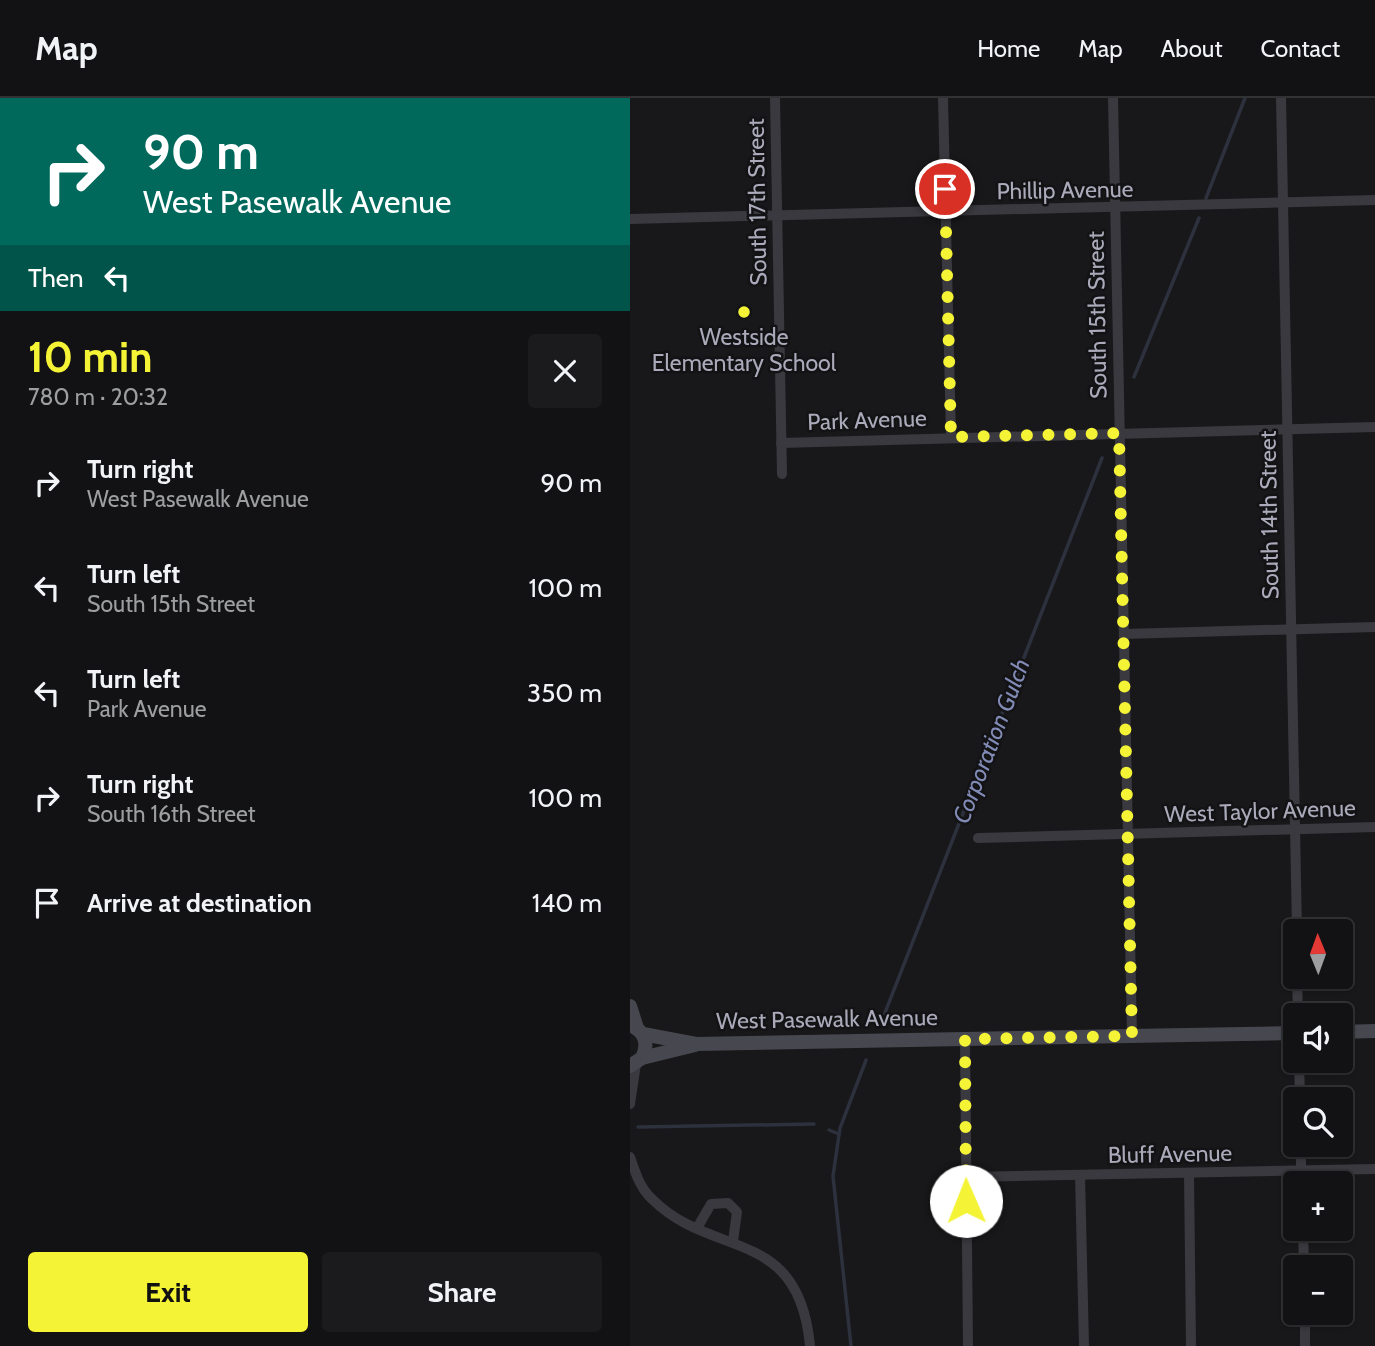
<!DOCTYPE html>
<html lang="en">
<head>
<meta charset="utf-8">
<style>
  :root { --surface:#121214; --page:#1b1b1d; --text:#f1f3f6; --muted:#9c9ea0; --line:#313234; --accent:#f4f336 }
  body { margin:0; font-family:Cabin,sans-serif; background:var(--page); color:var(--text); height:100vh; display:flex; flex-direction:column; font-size:26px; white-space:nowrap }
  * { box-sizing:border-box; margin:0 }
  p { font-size:23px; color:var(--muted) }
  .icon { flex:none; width:38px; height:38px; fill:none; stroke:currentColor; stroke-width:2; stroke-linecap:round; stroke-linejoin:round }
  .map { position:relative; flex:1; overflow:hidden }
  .side { display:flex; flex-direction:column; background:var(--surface); width:630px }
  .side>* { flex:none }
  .top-card { background:#00695c; color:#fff; overflow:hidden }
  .needle { width:46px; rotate:359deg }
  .fabs { position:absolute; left:653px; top:821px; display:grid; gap:14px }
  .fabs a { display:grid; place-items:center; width:70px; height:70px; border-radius:7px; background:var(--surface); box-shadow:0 2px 5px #0004,0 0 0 2px var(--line); font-size:35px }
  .pin { position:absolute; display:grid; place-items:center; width:60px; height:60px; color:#fff; margin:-30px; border:4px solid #fff; border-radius:50%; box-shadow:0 2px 7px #0007 }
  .me { position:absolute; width:77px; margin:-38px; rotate:359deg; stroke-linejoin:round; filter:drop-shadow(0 0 5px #0008) }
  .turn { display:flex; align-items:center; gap:24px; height:147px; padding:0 28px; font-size:32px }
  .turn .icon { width:91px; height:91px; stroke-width:2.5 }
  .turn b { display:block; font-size:49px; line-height:60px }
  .then { display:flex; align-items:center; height:66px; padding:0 28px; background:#0003; gap:14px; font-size:26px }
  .round { display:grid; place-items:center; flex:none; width:74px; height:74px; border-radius:7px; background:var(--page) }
  .head { display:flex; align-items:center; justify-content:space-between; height:119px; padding:0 28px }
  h1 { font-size:42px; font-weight:700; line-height:52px; color:var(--accent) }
  .button { display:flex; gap:14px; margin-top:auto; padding:14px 28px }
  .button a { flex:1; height:80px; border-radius:7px; background:var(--accent); color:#111; font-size:28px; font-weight:700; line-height:80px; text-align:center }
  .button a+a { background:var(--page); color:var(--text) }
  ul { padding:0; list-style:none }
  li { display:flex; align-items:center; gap:21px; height:105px; padding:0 28px }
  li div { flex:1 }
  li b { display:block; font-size:26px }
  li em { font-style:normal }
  header { display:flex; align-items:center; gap:42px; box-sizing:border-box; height:98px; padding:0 35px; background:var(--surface); border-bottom:2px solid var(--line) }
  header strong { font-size:33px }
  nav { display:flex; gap:38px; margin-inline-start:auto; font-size:24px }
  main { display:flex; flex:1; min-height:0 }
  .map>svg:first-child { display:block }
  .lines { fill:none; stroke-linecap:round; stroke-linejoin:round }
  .stream { stroke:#2d313e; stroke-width:3.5 }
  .street { stroke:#3a393f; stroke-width:10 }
  .secondary { stroke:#47474f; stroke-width:14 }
  .route { stroke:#f4f336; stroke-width:12; stroke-dasharray:0 21.6 }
  .poi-dot { fill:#f4f336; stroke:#131315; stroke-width:2.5 }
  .labels { text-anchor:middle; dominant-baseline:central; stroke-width:5; stroke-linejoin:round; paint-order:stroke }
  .street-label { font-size:23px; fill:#aaaaba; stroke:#131315 }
  .poi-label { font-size:23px; fill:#aaaaba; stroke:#131315 }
  .water-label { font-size:24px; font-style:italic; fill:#818bb5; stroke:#131315 }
</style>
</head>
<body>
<header>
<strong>Map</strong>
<nav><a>Home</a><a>Map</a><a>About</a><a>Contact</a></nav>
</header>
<main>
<section class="side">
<div class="top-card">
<div class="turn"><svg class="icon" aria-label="right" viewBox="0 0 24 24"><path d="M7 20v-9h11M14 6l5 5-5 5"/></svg><div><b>90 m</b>West Pasewalk Avenue</div></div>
<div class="then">Then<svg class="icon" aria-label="left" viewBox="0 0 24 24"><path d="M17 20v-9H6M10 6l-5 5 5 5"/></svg></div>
</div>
<div class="head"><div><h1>10 min</h1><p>780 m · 20:32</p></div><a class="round"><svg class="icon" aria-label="close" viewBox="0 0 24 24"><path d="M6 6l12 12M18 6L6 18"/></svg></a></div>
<ul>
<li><svg class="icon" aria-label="right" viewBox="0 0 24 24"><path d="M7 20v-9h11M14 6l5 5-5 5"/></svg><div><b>Turn right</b><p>West Pasewalk Avenue</p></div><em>90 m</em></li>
<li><svg class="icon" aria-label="left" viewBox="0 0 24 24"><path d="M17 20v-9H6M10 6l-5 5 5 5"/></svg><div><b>Turn left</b><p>South 15th Street</p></div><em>100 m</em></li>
<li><svg class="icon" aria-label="left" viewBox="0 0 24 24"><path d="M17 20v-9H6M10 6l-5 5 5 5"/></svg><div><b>Turn left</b><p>Park Avenue</p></div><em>350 m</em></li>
<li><svg class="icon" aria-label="right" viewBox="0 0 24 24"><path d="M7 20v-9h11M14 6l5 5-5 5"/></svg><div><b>Turn right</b><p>South 16th Street</p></div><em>100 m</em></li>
<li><svg class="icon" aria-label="arrive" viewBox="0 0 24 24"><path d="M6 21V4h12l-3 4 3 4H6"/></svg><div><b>Arrive at destination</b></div><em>140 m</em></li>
</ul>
<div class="button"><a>Exit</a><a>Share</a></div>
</section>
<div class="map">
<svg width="745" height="1248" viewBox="0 0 745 1248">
  <rect width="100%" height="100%" fill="#18181a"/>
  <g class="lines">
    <!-- stream -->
    <g class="stream">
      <polyline points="576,100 615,0"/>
      <polyline points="504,279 569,120"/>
      <polyline points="251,925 472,360"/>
      <polyline points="8,1029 184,1026"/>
      <polyline points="199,1032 209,1036"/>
      <polyline points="221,1248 203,1078 210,1030 236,962"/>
    </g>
    <!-- street -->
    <g class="street">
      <polyline points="145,0 152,376"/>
      <polyline points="313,0 321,339"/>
      <polyline points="483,0 502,938"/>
      <polyline points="651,0 667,833"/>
      <polyline points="0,121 745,102"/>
      <polyline points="151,345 745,329"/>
      <polyline points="494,536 745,529"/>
      <polyline points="348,740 745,729"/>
      <polyline points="667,878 668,917"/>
      <polyline points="335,941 338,1248"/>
      <polyline points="669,962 670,1001"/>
      <polyline points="0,1006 6,966"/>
      <polyline points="671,1046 671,1085"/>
      <path d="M0 1059C5 1074 10 1090 22 1101 83 1162 169 1127 180 1248"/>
      <polyline points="559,1075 561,1248"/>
      <polyline points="450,1077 454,1248"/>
      <polyline points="336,1079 745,1071"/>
      <polyline points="67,1130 81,1106 98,1105 107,1114 103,1143"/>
      <polyline points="673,1130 674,1169"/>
      <polyline points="675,1214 675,1248"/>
    </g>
    <!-- secondary -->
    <g class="secondary">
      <polyline points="0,908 7,930"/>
      <path d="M0 927C15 933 19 946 12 960L0 968"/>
      <polyline points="710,934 745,933"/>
      <polyline points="13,936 66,946 665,935"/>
      <polyline points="12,960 65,947"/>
    </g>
  </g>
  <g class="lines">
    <!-- route -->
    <polyline class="route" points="315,91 321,339 489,335 502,938 335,941 336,1103"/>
  </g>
  <!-- markers -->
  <circle class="poi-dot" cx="114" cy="214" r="7"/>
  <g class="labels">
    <!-- street labels -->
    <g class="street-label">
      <text transform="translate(435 92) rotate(-1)">Phillip Avenue</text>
      <text transform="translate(127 104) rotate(-91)">South 17th Street</text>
      <text transform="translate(467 217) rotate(-91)">South 15th Street</text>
      <text transform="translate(237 322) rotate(-2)">Park Avenue</text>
      <text transform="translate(639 417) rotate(-91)">South 14th Street</text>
      <text transform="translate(630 713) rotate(-2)">West Taylor Avenue</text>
      <text transform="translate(197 921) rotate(-1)">West Pasewalk Avenue</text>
      <text transform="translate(540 1056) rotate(-1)">Bluff Avenue</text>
    </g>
    <!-- poi labels -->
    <g class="poi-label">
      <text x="114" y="239">Westside<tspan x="114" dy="26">Elementary School</tspan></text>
    </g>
    <!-- water labels -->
    <g class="water-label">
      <text transform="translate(361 643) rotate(-69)">Corporation Gulch</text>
    </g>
  </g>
</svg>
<div class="fabs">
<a><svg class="needle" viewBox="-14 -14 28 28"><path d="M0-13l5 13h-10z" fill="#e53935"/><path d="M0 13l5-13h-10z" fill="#9c9ea0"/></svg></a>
<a><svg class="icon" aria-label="sound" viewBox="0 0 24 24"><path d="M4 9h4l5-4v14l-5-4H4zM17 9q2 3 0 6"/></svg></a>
<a><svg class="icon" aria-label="search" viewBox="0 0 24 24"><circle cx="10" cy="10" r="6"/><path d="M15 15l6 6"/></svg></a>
<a>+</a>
<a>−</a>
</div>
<div class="pin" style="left:315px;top:91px;background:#d93025"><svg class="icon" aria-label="arrive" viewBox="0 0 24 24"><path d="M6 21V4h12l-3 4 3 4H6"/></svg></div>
<svg class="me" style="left:336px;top:1103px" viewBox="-20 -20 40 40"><circle r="19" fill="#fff"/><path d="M0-13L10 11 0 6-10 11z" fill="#f4f336"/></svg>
</div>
</main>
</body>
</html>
